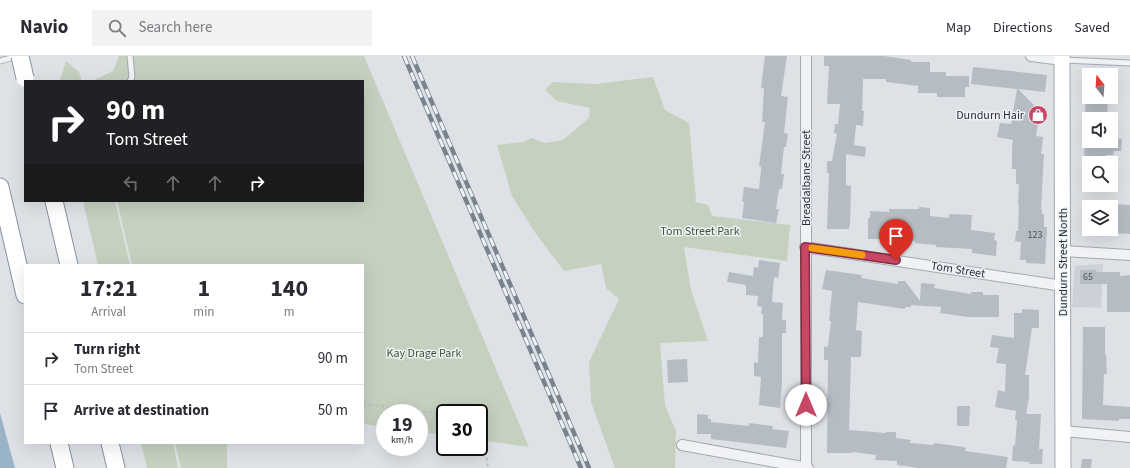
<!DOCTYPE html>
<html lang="en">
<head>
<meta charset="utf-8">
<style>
  :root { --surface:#fff; --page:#f2f2f3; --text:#2b2b33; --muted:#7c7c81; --line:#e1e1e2 }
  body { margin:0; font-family:"Source Sans 3",sans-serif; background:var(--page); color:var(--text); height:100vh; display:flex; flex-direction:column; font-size:15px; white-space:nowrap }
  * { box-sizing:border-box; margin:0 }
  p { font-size:13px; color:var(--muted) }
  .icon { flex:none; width:22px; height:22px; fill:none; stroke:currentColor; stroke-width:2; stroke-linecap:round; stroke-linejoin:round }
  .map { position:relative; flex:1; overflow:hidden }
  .details { position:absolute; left:24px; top:208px; width:340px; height:180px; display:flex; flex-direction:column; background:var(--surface); border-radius:0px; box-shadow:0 4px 16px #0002 }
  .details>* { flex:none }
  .guide { position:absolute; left:24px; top:24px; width:340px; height:122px; border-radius:0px; box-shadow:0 4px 16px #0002; background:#202124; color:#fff; overflow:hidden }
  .needle { width:26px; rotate:343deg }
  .tools { position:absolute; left:1082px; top:12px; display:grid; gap:8px }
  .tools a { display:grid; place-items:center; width:36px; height:36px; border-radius:0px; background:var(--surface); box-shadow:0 4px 16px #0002; font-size:20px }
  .speed { position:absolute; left:376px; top:348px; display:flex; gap:8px; font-size:20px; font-weight:700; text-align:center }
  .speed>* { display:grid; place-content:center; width:52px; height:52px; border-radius:50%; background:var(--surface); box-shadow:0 4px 16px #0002; line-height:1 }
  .speed small { font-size:10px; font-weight:400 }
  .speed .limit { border:2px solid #111; border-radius:6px; background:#fff; color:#111 }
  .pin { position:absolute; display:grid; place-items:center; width:34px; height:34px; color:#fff; margin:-41px -17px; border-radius:50% 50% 50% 0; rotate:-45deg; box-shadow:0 0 4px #0007 }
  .pin .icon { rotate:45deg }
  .me { position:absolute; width:44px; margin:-22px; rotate:0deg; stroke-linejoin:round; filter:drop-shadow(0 0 3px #0008) }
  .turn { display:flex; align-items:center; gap:14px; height:84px; padding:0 16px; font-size:18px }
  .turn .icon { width:52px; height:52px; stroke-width:2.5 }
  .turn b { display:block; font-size:28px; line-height:34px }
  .lanes { display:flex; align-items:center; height:38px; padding:0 16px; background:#0003; justify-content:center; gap:20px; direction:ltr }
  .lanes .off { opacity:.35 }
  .eta { display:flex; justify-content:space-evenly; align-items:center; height:68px; text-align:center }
  .eta b { font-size:24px; font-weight:700; line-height:28px }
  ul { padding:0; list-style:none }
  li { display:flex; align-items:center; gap:12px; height:52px; padding:0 16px; border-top:1px solid var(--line) }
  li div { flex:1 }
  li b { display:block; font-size:15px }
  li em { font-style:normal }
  header { display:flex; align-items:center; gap:24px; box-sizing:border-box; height:56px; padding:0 20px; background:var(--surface); border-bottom:1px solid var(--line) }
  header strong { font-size:19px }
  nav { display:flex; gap:22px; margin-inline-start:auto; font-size:14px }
  .search { width:280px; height:36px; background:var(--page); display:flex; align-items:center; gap:10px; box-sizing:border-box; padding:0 14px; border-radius:0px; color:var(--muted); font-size:15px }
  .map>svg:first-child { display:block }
  .built { fill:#ccd1d9 }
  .green { fill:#c5d0bf }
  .water { fill:#9ab3c6 }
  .building { fill:#b5bcc3 }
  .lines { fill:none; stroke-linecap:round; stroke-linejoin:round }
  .service-casing { stroke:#a4a9b1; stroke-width:7 }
  .minor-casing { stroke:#a4a9b1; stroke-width:12 }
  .primary-casing { stroke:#9ea7b2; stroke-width:17 }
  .motorway-casing { stroke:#86919d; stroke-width:19 }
  .path { stroke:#bcc0c5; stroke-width:2; stroke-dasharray:3 3; stroke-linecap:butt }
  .service { stroke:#f0f2f5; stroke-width:5 }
  .minor { stroke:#f0f2f5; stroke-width:10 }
  .primary { stroke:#fff; stroke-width:15 }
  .motorway { stroke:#fff; stroke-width:17 }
  .rail-casing { stroke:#78838f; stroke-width:4.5 }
  .rail { stroke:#edf1f4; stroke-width:3; stroke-dasharray:9; stroke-linecap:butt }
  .motorway-bridge-casing { stroke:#86919d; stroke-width:19; stroke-linecap:butt }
  .motorway-bridge { stroke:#fff; stroke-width:17 }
  .route-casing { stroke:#812e42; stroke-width:10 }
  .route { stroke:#c74765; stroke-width:7 }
  .slow { stroke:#f59e0b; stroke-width:7 }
  .labels { text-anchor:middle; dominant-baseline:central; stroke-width:3; stroke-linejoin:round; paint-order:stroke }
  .number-label { font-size:10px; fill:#4b545e }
  .poi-label { font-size:12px; fill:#28313d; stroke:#edf1f4; text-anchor:end }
  .street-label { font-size:12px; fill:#28313d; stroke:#edf1f4 }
  .park-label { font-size:12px; fill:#3f5836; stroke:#edf1f4 }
</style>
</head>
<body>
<header>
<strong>Navio</strong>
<div class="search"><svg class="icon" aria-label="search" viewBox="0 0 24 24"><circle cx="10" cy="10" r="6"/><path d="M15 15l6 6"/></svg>Search here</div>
<nav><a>Map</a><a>Directions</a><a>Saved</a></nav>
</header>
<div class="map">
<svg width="1130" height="412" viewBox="0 0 1130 412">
  <rect width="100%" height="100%" fill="#dee2e7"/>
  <!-- built -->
  <polygon class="built" points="1103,208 1101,252 1072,251 1075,210"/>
  <!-- green -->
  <g class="green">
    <polygon points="119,0 364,0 529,391 479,384 479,357 445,357 445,379 419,376 419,357 385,357 385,371 363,368 363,209 132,209 117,145 363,145 363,25 92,25 113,15"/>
    <polygon points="66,5 79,16 82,25 60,25"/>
    <polygon points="653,21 665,54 689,67 696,143 695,146 708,149 712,160 790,169 787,205 684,191 691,234 708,285 660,287 665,350 676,375 675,412 615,412 591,346 589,306 619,243 606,232 601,208 564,215 536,178 512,140 497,89 524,86 531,82 545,87 563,84 589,62 590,52 557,45 545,34 553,26 595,28"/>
    <polygon points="83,145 115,145 130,209 98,209"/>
    <polygon points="141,387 173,387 178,412 147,412"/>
    <polygon points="175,387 227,387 227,412 181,412"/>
  </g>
  <!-- water -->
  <polygon class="water" points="0,357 15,412 0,412"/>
  <!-- building -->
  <g class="building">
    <polygon points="765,0 787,0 781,40 788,41 784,77 788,78 786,91 784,91 781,118 784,118 782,133 779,133 776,153 779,153 776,167 742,162 744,146 742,146 744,131 759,133 761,114 761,111 759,110 765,66 762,66 764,32 761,32"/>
    <polygon points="824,0 884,0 911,4 911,6 930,6 930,16 946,16 946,20 969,20 969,31 965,31 965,41 937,41 937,37 918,37 918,30 886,26 886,23 863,23 862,55 864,55 863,70 856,69 854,89 866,91 865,101 846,98 846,129 851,130 850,170 849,170 849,173 827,173 829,117 827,117 827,105 832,105 837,78 834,77 835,68 838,68 840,48 827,48 829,10 824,10"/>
    <polygon points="973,11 1047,19 1045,36 1018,33 1040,55 1036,80 1043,81 1041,98 1044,98 1041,153 1042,153 1042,158 1044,158 1044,171 1047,171 1045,208 1026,207 1026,204 1020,204 1021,186 1015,185 1016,175 1018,175 1019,149 1018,149 1019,128 1016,128 1016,113 1012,113 1012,92 1013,84 997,81 1000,67 1011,68 1017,33 971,28"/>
    <polygon points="1086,41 1108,41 1107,61 1085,60"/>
    <polygon points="1111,82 1122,83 1121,95 1114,95 1113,99 1106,99 1105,107 1084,107 1085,85 1111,85"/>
    <polygon points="1111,148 1130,149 1130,178 1111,177"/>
    <polygon points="919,151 930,152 930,160 949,162 949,158 972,159 971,174 995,177 994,184 997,185 996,200 972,197 972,193 936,191 936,189 915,187 915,185 898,185 898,183 868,183 868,162 870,162 870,155 889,156 889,153 919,153"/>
    <polygon points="759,204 780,207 778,222 774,221 772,246 783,247 782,264 786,264 786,277 782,277 782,326 780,352 759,349 761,321 754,320 754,306 758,307 759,281 763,281 763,258 761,258 762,251 757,250 758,240 746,239 746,229 727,226 729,216 753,220 754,211 758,212"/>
    <polygon points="826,214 862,219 861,222 898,228 898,225 905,225 920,245 921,227 935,228 934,232 971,238 971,236 983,236 983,239 999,239 999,261 968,261 940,257 941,251 911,249 911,251 905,251 905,253 858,246 856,274 862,275 861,301 851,301 849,374 886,377 886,376 896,376 896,382 911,384 910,387 934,389 934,387 964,391 966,392 965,395 1008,401 1006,412 919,412 897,409 897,405 875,404 876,399 852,396 852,397 827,397 828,304 824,304 824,291 828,290 831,265 829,265 832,235 822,233"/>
    <polygon points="1080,214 1096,214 1096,216 1120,216 1120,220 1130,219 1130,256 1107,256 1107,228 1080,228"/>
    <polygon points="1022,253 1039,254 1039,272 1032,272 1025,319 1029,319 1029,341 1026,358 1041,358 1039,393 1043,393 1042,408 1029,408 1030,406 1012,405 1013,389 1015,390 1017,364 1015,364 1016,355 995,351 998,334 1005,336 1006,308 996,307 999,292 990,291 992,279 1014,282 1014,257 1022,257"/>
    <polygon points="1083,271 1105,271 1105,299 1106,299 1107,318 1104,318 1103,349 1130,351 1130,363 1119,363 1119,365 1082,363"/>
    <polygon points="687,303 688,326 668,327 667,304"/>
    <polygon points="957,350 970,350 969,370 957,370"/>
    <polygon points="697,358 708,359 708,363 711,363 711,366 749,370 749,367 773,370 772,373 789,375 786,392 711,383 711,378 697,378"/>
    <polygon points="1082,403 1092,403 1091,412 1081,412"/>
  </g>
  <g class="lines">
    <!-- service casing -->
    <g class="service-casing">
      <g id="service">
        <polyline points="130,0 132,21 130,25"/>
        <polyline points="1063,4 1130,7"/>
        <polyline points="0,5 18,0"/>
      </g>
    </g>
    <!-- minor casing -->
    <g class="minor-casing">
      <g id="minor">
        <polyline points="806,0 806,412"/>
        <polyline points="1031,0 1062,4"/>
        <polyline points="805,191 1063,230"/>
        <polyline points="1063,195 1130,199"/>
        <polyline points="1063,375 1130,381"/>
        <polyline points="682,389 808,412"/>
      </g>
    </g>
    <!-- primary casing -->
    <g class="primary-casing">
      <polyline id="primary" points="1062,0 1063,412"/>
    </g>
    <!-- motorway casing -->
    <g class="motorway-casing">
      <g id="motorway">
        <polyline points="0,131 25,239"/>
        <polyline points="54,145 69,209"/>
        <polyline points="59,387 65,412"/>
        <polyline points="110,387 116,412"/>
      </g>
    </g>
    <!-- path -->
    <g class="path">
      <polyline points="363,348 445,358"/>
      <polyline points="479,379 485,392 488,412"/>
    </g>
    <!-- service -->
    <use href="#service" class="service"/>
    <!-- minor -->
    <use href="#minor" class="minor"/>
    <!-- primary -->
    <use href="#primary" class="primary"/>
    <!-- motorway -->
    <use href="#motorway" class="motorway"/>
    <!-- rail casing -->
    <g class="rail-casing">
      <g id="rail">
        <polyline points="404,0 581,412"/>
        <polyline points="412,0 589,412"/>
      </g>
    </g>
    <!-- rail -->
    <use href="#rail" class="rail"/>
    <!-- motorway-bridge casing -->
    <g class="motorway-bridge-casing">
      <polyline id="motorway-bridge" points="20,0 25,22"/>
    </g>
    <!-- motorway-bridge -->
    <use href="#motorway-bridge" class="motorway-bridge"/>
  </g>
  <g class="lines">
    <!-- route casing -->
    <g class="route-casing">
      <polyline id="route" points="806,349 805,191 896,204"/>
    </g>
    <!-- route -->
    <use href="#route" class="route"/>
    <!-- slow -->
    <polyline class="slow" points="812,192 862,199"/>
  </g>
  <!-- icons -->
  <defs>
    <g id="shop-disc" transform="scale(1)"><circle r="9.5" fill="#c74765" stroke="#edf1f4"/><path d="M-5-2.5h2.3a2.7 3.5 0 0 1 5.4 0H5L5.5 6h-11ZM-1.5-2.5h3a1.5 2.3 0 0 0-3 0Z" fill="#fff"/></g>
  </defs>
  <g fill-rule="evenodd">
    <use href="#shop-disc" x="1038" y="59"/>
  </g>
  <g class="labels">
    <!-- number labels -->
    <g class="number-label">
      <text x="1035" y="179">123</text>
      <text x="1088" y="221">65</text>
    </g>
    <!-- poi labels -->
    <g class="poi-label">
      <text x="1024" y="59">Dundurn Hair</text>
    </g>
    <!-- street labels -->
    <g class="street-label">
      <text transform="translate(806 122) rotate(-90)">Breadalbane Street</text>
      <text transform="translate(1063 206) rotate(-90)">Dundurn Street North</text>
      <text transform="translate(958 214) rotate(9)">Tom Street</text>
    </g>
    <!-- park labels -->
    <g class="park-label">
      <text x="700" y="175">Tom Street Park</text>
      <text x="424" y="297">Kay Drage Park</text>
    </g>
  </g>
</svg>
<div class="tools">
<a><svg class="needle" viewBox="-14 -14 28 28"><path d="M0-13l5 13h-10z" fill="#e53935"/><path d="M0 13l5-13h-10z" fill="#7c7c81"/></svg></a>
<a><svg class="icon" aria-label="sound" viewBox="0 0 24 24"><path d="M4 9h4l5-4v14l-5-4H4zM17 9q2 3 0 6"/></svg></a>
<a><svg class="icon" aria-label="search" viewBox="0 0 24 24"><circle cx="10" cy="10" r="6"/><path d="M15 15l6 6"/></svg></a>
<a><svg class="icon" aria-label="layers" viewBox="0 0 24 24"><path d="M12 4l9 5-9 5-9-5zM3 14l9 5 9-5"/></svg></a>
</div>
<div class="speed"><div>19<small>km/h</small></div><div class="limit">30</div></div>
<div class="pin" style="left:896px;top:204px;background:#d93025"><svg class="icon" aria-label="arrive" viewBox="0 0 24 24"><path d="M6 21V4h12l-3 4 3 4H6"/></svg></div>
<svg class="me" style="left:806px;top:349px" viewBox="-20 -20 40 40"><circle r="19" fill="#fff"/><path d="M0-13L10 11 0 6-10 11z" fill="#c74765"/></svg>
<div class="guide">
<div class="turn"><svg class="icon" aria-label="right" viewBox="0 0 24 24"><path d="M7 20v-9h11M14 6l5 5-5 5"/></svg><div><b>90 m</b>Tom Street</div></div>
<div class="lanes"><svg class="icon off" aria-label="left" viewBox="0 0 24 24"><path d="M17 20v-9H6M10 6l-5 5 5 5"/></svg><svg class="icon off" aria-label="ahead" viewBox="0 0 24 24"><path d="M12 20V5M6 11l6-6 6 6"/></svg><svg class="icon off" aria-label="ahead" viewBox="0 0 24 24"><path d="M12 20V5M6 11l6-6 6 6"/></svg><svg class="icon" aria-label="right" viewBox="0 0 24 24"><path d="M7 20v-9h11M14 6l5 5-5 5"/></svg></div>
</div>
<section class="details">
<div class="eta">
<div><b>17:21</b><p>Arrival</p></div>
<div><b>1</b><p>min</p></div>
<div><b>140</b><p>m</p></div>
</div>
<ul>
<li><svg class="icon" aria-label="right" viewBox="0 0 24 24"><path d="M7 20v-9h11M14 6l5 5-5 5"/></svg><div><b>Turn right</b><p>Tom Street</p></div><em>90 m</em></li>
<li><svg class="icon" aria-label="arrive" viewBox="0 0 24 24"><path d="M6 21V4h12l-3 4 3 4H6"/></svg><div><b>Arrive at destination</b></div><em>50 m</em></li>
</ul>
</section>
</div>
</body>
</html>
